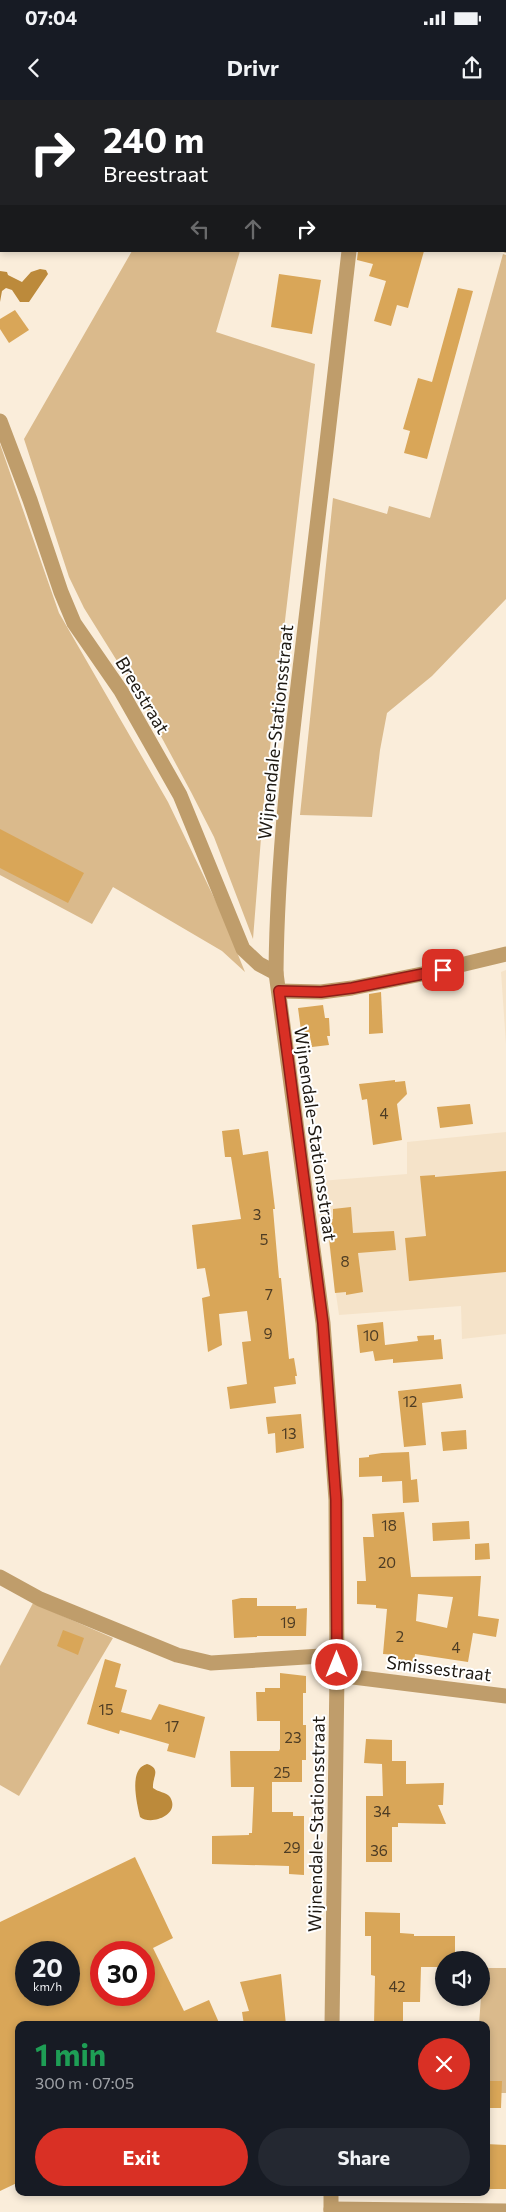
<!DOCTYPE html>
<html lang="en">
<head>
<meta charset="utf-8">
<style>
  :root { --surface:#171b24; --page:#242831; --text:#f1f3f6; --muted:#9ea1a6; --accent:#d93025 }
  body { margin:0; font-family:Commissioner,sans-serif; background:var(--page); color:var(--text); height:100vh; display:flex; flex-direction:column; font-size:19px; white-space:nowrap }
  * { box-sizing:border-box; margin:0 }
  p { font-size:16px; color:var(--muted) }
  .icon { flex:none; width:28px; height:28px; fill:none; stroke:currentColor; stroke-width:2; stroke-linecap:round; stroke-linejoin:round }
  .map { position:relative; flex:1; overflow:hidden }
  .panel { position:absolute; left:15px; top:1921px; width:475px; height:175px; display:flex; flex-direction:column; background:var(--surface); border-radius:10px; box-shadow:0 2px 8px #0003 }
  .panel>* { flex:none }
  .hud { position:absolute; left:0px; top:0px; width:506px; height:152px; box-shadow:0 2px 8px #0003; background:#202124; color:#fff; overflow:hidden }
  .fabs { position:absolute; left:435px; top:1851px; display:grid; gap:10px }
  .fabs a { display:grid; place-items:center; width:55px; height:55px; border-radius:50%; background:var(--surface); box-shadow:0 2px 8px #0003; font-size:25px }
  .speed { position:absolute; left:15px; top:1841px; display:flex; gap:10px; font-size:25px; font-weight:700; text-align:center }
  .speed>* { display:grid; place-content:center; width:65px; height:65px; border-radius:50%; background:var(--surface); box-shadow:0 2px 8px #0003; line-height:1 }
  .speed small { font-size:12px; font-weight:400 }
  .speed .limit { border:8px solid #d22; background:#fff; color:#111 }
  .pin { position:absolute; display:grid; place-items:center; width:42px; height:42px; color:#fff; margin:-21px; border-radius:10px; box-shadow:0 2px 8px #0006 }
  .me { position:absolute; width:55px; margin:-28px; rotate:0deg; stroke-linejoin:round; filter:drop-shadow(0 0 4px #0008) }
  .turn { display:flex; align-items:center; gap:18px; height:105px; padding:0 20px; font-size:22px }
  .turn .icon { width:65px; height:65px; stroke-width:2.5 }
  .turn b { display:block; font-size:35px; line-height:42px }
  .lanes { display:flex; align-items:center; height:48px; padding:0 20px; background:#0003; justify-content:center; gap:25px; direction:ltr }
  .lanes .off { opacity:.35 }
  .round { display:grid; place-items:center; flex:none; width:52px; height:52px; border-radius:26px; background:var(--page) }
  .head { display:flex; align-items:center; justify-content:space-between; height:85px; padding:0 20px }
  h1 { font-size:30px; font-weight:700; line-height:38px; color:#1e9e55 }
  .action { display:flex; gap:10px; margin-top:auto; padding:10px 20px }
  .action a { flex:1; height:58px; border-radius:30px; background:var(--accent); color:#fff; font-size:20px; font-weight:700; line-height:58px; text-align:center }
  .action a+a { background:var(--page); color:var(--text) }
  .status { display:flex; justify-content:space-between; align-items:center; height:35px; padding:0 25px; background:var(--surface); direction:ltr }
  .status svg { height:14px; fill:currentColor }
  header { display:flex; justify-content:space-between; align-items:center; height:65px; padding:0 20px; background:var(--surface); font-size:22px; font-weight:700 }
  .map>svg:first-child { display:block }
  .built { fill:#f5e3c9 }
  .green { fill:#daba8c }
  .water { fill:#bc8a3b }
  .building { fill:#d9a658; fill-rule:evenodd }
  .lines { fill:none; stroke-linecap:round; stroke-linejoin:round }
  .minor { stroke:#bf9d6b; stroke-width:15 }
  .major { stroke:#815d22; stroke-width:15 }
  .route-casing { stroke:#8d1f18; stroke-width:12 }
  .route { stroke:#d93025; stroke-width:9 }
  .labels { text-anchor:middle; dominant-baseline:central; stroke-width:4; stroke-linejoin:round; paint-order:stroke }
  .number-label { font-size:15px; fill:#4d3c24 }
  .street-label { font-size:18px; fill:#1e1912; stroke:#fff }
</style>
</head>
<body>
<div class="status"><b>07:04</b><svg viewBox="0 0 49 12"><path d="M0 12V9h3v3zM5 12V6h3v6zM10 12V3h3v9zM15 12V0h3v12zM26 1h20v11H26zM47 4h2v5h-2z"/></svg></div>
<header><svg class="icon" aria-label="back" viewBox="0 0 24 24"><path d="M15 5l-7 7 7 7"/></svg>Drivr<svg class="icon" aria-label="share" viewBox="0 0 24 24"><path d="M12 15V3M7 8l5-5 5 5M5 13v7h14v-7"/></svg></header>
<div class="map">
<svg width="506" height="2112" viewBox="0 0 506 2112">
  <rect width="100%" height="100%" fill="#faedda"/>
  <!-- built -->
  <g class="built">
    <polygon points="506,870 506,944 501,872"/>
    <polygon points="506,1032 506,1234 462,1239 461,1206 339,1215 320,1081 407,1074 407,1042"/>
  </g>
  <!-- green -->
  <g class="green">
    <polygon points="89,0 506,0 506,117 505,1"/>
    <polygon points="132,151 240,151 216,232 315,264 264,700 253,839 214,737 191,692 142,601 84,508 69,477 24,339"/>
    <polygon points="503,154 506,155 506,499 432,576 387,613 380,650 372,717 300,715 333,398 387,414 389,406 430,418"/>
    <polygon points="0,344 59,513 168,702 219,808 245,872 222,851 113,787 92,824 0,775"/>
    <polygon points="33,1503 113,1538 19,1696 0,1685 0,1566"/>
    <polygon points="483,1868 506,1868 506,1993 486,1993 486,1925 479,1925"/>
  </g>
  <!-- water -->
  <g class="water">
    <polygon points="40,169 46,170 48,174 29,202 20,202 12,190 6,188 2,191 0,202 0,171 7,172 8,175 22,182 31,172"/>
    <path d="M147 1664C162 1669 152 1677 153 1688 158 1692 166 1692 170 1697 181 1715 151 1726 140 1717 137 1703 128 1669 147 1664Z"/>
  </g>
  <!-- building -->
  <g class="building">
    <polygon points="358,151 424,151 408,208 397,205 391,226 374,221 386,181 369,176 373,164 357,160"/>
    <polygon points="279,174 321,180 312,234 271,227"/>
    <polygon points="458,188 473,191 427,359 404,353 410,331 403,329 418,278 432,282"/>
    <polygon points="15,210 29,230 9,243 0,229 0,219"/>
    <polygon points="0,729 84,773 68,803 0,768"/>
    <polygon points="381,892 383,933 369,934 369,894"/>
    <polygon points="323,905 325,918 329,918 330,936 327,936 329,945 312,947 310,937 302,938 298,908"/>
    <polygon points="395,980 395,982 405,981 407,994 397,1004 402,1040 373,1045 367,999 362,1000 359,984"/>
    <polygon points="470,1004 473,1024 440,1028 437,1007"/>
    <polygon points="239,1029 243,1055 268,1051 275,1109 273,1109 279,1178 281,1178 289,1259 294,1258 297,1276 295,1276 296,1284 274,1287 276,1303 230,1309 227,1287 247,1284 242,1242 251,1241 247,1211 219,1214 222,1245 208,1252 202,1198 210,1196 205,1168 197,1169 192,1125 241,1119 231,1057 225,1057 222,1031"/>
    <polygon points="506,1071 506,1172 409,1181 405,1138 426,1136 420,1076 435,1075 435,1077"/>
    <polygon points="351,1107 353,1133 394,1131 396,1150 358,1153 363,1192 346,1195 346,1192 335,1193 327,1120 333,1119 333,1109"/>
    <polygon points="383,1222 385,1245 418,1241 417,1236 434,1235 434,1240 441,1239 443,1259 393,1263 393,1259 375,1261 373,1251 360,1253 357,1225"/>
    <polygon points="461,1284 463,1298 422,1303 426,1345 404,1347 398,1291"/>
    <polygon points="301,1314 304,1348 276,1353 275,1333 268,1334 266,1317"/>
    <polygon points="466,1330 467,1349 443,1351 441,1332"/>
    <polygon points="409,1352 411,1380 417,1379 419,1402 403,1403 402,1381 382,1382 382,1376 359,1377 359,1358 369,1357 369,1355 382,1353"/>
    <path d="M404 1412 411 1477 481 1476 478 1516 499 1519 496 1537 473 1533 468 1562 415 1554 414 1562 396 1560V1555L383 1554 387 1509 376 1508V1505L357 1504V1481H366L363 1437H374L372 1414ZM418 1494 453 1497 447 1528 416 1521Z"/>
    <polygon points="469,1421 470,1439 433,1441 432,1423"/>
    <polygon points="489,1443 490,1459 475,1460 475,1444"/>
    <polygon points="241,1498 257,1498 257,1506 296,1506 296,1509 307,1508 306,1536 257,1536 257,1537 234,1538 232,1500"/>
    <polygon points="63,1530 84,1538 78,1555 57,1546"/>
    <polygon points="105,1559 121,1564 115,1587 127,1590 121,1612 151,1620 159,1604 205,1617 195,1658 167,1651 169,1644 120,1630 119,1634 87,1624"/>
    <polygon points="280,1573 306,1576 306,1593 303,1593 303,1625 306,1625 306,1660 302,1660 302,1682 272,1682 272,1712 293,1712 293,1716 304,1716 304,1775 289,1774 289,1766 212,1764 212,1736 249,1735 249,1733 252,1733 254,1687 231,1687 230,1651 279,1651 280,1649 280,1621 257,1621 256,1592 265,1592 265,1588 280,1588"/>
    <polygon points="366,1639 392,1640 392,1661 406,1661 406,1684 444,1683 443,1705 438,1705 446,1724 398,1723 398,1727 392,1727 392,1762 366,1762 366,1696 383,1696 382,1664 364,1663"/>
    <path d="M135 1757 173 1838 153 1848 184 1911 209 1900 220 1925H19V2082L0 2091V1822ZM26 1852H69V1895H26ZM101 1852H144V1895H101Z"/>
    <polygon points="365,1812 400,1813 400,1833 414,1834 414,1836 455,1836 455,1860 444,1860 444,1867 421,1867 420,1902 403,1902 403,1925 374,1925 375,1876 371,1875 371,1836 365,1836"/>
    <polygon points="281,1874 286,1925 244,1925 242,1912 249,1911 240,1882"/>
    <polygon points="486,1981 502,1981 501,2008 486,2008"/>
    <polygon points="486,2044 506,2045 506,2089 486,2089"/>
  </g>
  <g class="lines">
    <!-- minor -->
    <g class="minor">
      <polyline points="0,321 30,400 61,492 74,523 121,591 180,695 243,849 259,864 276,873"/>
      <polyline points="279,891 321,892 352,888 427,873 506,854"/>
      <polyline points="0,1477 40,1499 177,1555 211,1563 337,1555"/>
      <polyline points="337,1575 506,1596"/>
      <path d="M332 1925 337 1575 336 1400 323 1223 276 873C277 757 291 642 305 527 320 402 335 276 349 151"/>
      <polyline points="331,2092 331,2112"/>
      <polyline points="331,2109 506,2111"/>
    </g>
    <!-- major -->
    <g class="major">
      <polyline points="2,0 7,1"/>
      <polyline points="505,144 506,145"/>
    </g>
  </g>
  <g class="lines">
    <!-- route casing -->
    <g class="route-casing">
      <polyline id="route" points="337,1565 336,1400 323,1223 279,891 321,892 352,888 443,870"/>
    </g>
    <!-- route -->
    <use href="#route" class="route"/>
  </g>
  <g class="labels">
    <!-- number labels -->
    <g class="number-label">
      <text x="384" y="1013">4</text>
      <text x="257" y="1114">3</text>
      <text x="264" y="1139">5</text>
      <text x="345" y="1161">8</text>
      <text x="269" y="1194">7</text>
      <text x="268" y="1233">9</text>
      <text x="371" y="1235">10</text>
      <text x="410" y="1301">12</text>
      <text x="289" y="1333">13</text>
      <text x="389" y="1425">18</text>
      <text x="387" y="1462">20</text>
      <text x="288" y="1522">19</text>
      <text x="400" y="1536">2</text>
      <text x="456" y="1547">4</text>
      <text x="106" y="1609">15</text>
      <text x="172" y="1626">17</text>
      <text x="293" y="1637">23</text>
      <text x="282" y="1672">25</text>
      <text x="382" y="1711">34</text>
      <text x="292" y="1747">29</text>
      <text x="379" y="1750">36</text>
      <text x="397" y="1886">42</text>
    </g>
    <!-- street labels -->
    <g class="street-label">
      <text transform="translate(143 595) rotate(59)">Breestraat</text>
      <text transform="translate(275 632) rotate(-84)">Wijnendale-Stationsstraat</text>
      <text transform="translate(316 1034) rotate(82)">Wijnendale-Stationsstraat</text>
      <text transform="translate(439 1568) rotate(7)">Smissestraat</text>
      <text transform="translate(316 1724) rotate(-89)">Wijnendale-Stationsstraat</text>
    </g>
  </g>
</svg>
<div class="fabs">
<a><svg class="icon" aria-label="sound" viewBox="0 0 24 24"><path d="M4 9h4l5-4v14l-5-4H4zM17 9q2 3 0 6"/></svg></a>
</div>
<div class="speed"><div>20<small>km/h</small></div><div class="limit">30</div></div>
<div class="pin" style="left:443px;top:870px;background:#d93025"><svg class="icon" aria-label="arrive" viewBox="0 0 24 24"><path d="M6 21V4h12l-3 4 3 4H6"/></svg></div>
<svg class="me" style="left:337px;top:1565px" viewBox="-20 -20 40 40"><circle r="17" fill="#d93025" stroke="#fff" stroke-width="3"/><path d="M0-11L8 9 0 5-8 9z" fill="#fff"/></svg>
<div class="hud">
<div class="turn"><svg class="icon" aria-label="right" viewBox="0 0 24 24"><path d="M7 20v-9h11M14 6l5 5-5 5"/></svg><div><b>240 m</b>Breestraat</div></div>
<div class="lanes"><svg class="icon off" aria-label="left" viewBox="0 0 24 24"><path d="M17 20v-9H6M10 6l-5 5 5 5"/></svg><svg class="icon off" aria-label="ahead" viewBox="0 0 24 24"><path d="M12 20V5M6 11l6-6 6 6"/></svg><svg class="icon" aria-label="right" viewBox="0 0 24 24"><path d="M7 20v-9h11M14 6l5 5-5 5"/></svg></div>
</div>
<section class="panel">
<div class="head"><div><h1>1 min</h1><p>300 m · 07:05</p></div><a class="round" style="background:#d93025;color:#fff"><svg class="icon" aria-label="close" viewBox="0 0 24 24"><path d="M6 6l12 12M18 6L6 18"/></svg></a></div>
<div class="action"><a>Exit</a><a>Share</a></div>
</section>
</div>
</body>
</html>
